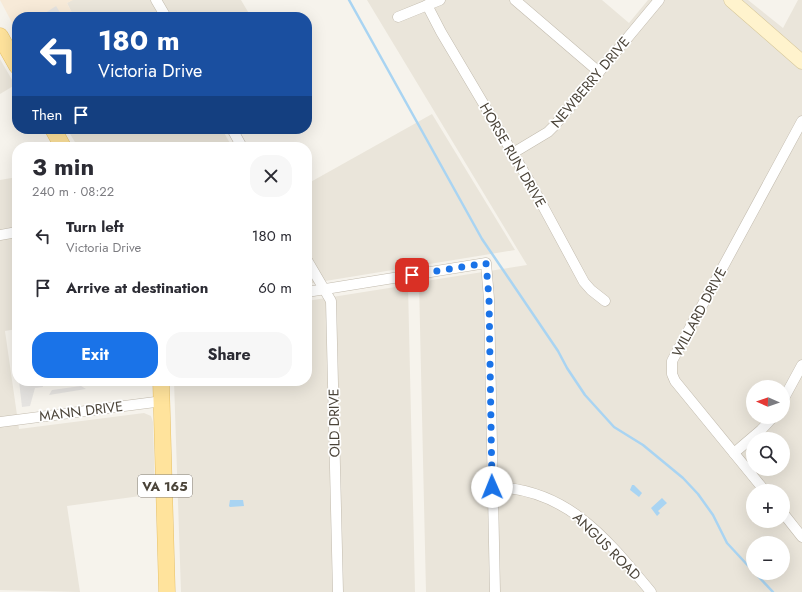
<!DOCTYPE html>
<html lang="en">
<head>
<meta charset="utf-8">
<style>
  :root { --surface:#fff; --page:#f7f7f7; --text:#2b2b33; --muted:#7c7c81; --accent:#1a73e8 }
  body { margin:0; font-family:Jost,sans-serif; background:var(--page); color:var(--text); height:100vh; display:flex; flex-direction:column; font-size:15px; white-space:nowrap }
  * { box-sizing:border-box; margin:0 }
  p { font-size:13px; color:var(--muted) }
  .icon { flex:none; width:22px; height:22px; fill:none; stroke:currentColor; stroke-width:2; stroke-linecap:round; stroke-linejoin:round }
  .map { position:relative; flex:1; overflow:hidden }
  .side { position:absolute; left:12px; top:142px; width:300px; height:244px; display:flex; flex-direction:column; background:var(--surface); border-radius:16px; box-shadow:0 4px 16px #0002 }
  .side>* { flex:none }
  .hud { position:absolute; left:12px; top:12px; width:300px; height:122px; border-radius:16px; box-shadow:0 4px 16px #0002; background:#1a4fa0; color:#fff; overflow:hidden }
  .needle { width:26px; rotate:272deg }
  .controls { position:absolute; left:746px; top:380px; display:grid; gap:8px }
  .controls a { display:grid; place-items:center; width:44px; height:44px; border-radius:50%; background:var(--surface); box-shadow:0 4px 16px #0002; font-size:20px }
  .pin { position:absolute; display:grid; place-items:center; width:34px; height:34px; color:#fff; margin:-17px; border-radius:8px; box-shadow:0 2px 6px #0006 }
  .me { position:absolute; width:44px; margin:-22px; rotate:359deg; stroke-linejoin:round; filter:drop-shadow(0 0 3px #0008) }
  .turn { display:flex; align-items:center; gap:14px; height:84px; padding:0 20px; font-size:18px }
  .turn .icon { width:52px; height:52px; stroke-width:2.5 }
  .turn b { display:block; font-size:28px; line-height:34px }
  .then { display:flex; align-items:center; height:38px; padding:0 20px; background:#0003; gap:8px; font-size:15px }
  .round { display:grid; place-items:center; flex:none; width:42px; height:42px; border-radius:16px; background:var(--page) }
  .headline { display:flex; align-items:center; justify-content:space-between; height:68px; padding:0 20px }
  h1 { font-size:24px; font-weight:700; line-height:30px }
  .cta { display:flex; gap:8px; margin-top:auto; padding:8px 20px }
  .cta a { flex:1; height:46px; border-radius:16px; background:var(--accent); color:#fff; font-size:16px; font-weight:700; line-height:46px; text-align:center }
  .cta a+a { background:var(--page); color:var(--text) }
  ul { padding:0; list-style:none }
  li { display:flex; align-items:center; gap:12px; height:52px; padding:0 20px }
  li div { flex:1 }
  li b { display:block; font-size:15px }
  li em { font-style:normal }
  .map>svg:first-child { display:block }
  .residential { fill:#eae5da; fill-rule:evenodd }
  .commercial { fill:#f7ead8 }
  .parking { fill:#e5e3e0 }
  .water { fill:#a9d4f2 }
  .lines { fill:none; stroke-linecap:round; stroke-linejoin:round }
  .stream { stroke:#a9d4f2; stroke-width:2.5 }
  .minor-casing { stroke:#c2bbae; stroke-width:11 }
  .secondary-casing { stroke:#d6c79b; stroke-width:15 }
  .primary-casing { stroke:#e6c16a; stroke-width:17 }
  .minor { stroke:#fff; stroke-width:10 }
  .secondary { stroke:#fff3cd; stroke-width:14 }
  .primary { stroke:#ffe39c; stroke-width:16 }
  .route { stroke:#1a73e8; stroke-width:7; stroke-dasharray:0 12.6 }
  .labels { text-anchor:middle; dominant-baseline:central; stroke-width:3.5; stroke-linejoin:round; paint-order:stroke }
  .shield { fill:#fff; stroke:#817c74; stroke-width:1 }
  .shield-label { font-size:13px; font-weight:bold; fill:#4b4439 }
  .street-label { font-size:14px; fill:#4b4439; stroke:#fff }
</style>
</head>
<body>
<div class="map">
<svg width="802" height="592" viewBox="0 0 802 592">
  <rect width="100%" height="100%" fill="#f6f3ec"/>
  <!-- residential -->
  <g class="residential">
    <polygon points="72,0 241,0 251,17 74,17 67,3"/>
    <path d="M367 0H602L629 23 648 0H748L783 28 798 0H802V592H426L419 282 527 265ZM753 387H783V417H753ZM753 439H783V469H753ZM753 491H783V521H753ZM753 543H783V573H753Z"/>
    <polygon points="0,59 15,85 0,94"/>
    <polygon points="432,114 515,250 307,284 307,184"/>
    <polygon points="67,129 222,129 232,147 78,147"/>
    <polygon points="17,177 17,329 5,331 19,429 144,413 151,416 153,422 155,494 67,506 80,592 0,590 0,180"/>
    <polygon points="408,285 415,592 181,592 174,381 307,381 307,301"/>
  </g>
  <!-- commercial -->
  <polygon class="commercial" points="0,0 73,0 67,3 74,17 17,17 17,32"/>
  <!-- parking -->
  <g class="parking">
    <polygon points="56,6 63,17 39,17"/>
    <polygon points="13,335 17,335 17,366"/>
    <polygon points="19,381 42,381 43,387 35,388 30,406 22,407"/>
    <polygon points="81,386 86,389 49,395 52,390"/>
  </g>
  <!-- water -->
  <g class="water">
    <polygon points="632,485 634,485 642,493 639,497 630,490"/>
    <polygon points="662,498 667,503 658,511 660,513 657,516 651,508"/>
    <polygon points="230,500 243,500 244,506 230,507 229,506"/>
  </g>
  <g class="lines">
    <!-- stream -->
    <g class="stream">
      <polyline points="349,0 482,239 558,351 567,368 585,395 614,427 643,445 683,478 698,494 713,515 727,543 753,571"/>
      <polyline points="755,573 773,592"/>
    </g>
    <!-- minor casing -->
    <g class="minor-casing">
      <g id="minor">
        <polyline points="156,0 166,17"/>
        <polyline points="515,0 599,72"/>
        <polyline points="427,5 441,32 531,184 584,282 591,290 605,301"/>
        <polyline points="398,17 440,0"/>
        <polyline points="232,129 242,147"/>
        <polyline points="513,153 548,132 555,125 659,0"/>
        <polyline points="0,235 17,232"/>
        <polyline points="307,260 331,301 338,592"/>
        <polyline points="307,292 486,263 489,299 495,592"/>
        <polyline points="783,400 802,365"/>
        <polyline points="0,422 163,401"/>
        <polyline points="734,453 761,430 773,417"/>
        <path d="M492 487C567 488 606 538 651 592"/>
        <polyline points="765,491 675,381 672,374 672,361 802,121"/>
        <polyline points="783,513 802,537"/>
      </g>
    </g>
    <!-- secondary casing -->
    <g class="secondary-casing">
      <polyline id="secondary" points="731,0 802,62"/>
    </g>
    <!-- primary casing -->
    <g class="primary-casing">
      <g id="primary">
        <polyline points="0,36 17,66"/>
        <polyline points="53,129 63,147"/>
        <polyline points="161,381 167,592"/>
      </g>
    </g>
    <!-- minor -->
    <use href="#minor" class="minor"/>
    <!-- secondary -->
    <use href="#secondary" class="secondary"/>
    <!-- primary -->
    <use href="#primary" class="primary"/>
  </g>
  <g class="lines">
    <!-- route -->
    <polyline class="route" points="412,275 486,263 489,298 492,487"/>
  </g>
  <g class="labels">
    <!-- shield labels -->
    <rect class="shield" x="138" y="475" width="54" height="22" rx="3"/>
    <g class="shield-label">
      <text x="165" y="486">VA 165</text>
    </g>
    <!-- street labels -->
    <g class="street-label">
      <text transform="translate(590 82) rotate(-50)">NEWBERRY DRIVE</text>
      <text transform="translate(513 155) rotate(60)">HORSE RUN DRIVE</text>
      <text transform="translate(699 312) rotate(-62)">WILLARD DRIVE</text>
      <text transform="translate(81 411) rotate(-7)">MANN DRIVE</text>
      <text transform="translate(334 423) rotate(-91)">OLD DRIVE</text>
      <text transform="translate(607 546) rotate(45)">ANGUS ROAD</text>
    </g>
  </g>
</svg>
<div class="controls">
<a><svg class="needle" viewBox="-14 -14 28 28"><path d="M0-13l5 13h-10z" fill="#e53935"/><path d="M0 13l5-13h-10z" fill="#7c7c81"/></svg></a>
<a><svg class="icon" aria-label="search" viewBox="0 0 24 24"><circle cx="10" cy="10" r="6"/><path d="M15 15l6 6"/></svg></a>
<a>+</a>
<a>−</a>
</div>
<div class="pin" style="left:412px;top:275px;background:#d93025"><svg class="icon" aria-label="arrive" viewBox="0 0 24 24"><path d="M6 21V4h12l-3 4 3 4H6"/></svg></div>
<svg class="me" style="left:492px;top:487px" viewBox="-20 -20 40 40"><circle r="19" fill="#fff"/><path d="M0-13L10 11 0 6-10 11z" fill="#1a73e8"/></svg>
<div class="hud">
<div class="turn"><svg class="icon" aria-label="left" viewBox="0 0 24 24"><path d="M17 20v-9H6M10 6l-5 5 5 5"/></svg><div><b>180 m</b>Victoria Drive</div></div>
<div class="then">Then<svg class="icon" aria-label="arrive" viewBox="0 0 24 24"><path d="M6 21V4h12l-3 4 3 4H6"/></svg></div>
</div>
<section class="side">
<div class="headline"><div><h1>3 min</h1><p>240 m · 08:22</p></div><a class="round"><svg class="icon" aria-label="close" viewBox="0 0 24 24"><path d="M6 6l12 12M18 6L6 18"/></svg></a></div>
<ul>
<li><svg class="icon" aria-label="left" viewBox="0 0 24 24"><path d="M17 20v-9H6M10 6l-5 5 5 5"/></svg><div><b>Turn left</b><p>Victoria Drive</p></div><em>180 m</em></li>
<li><svg class="icon" aria-label="arrive" viewBox="0 0 24 24"><path d="M6 21V4h12l-3 4 3 4H6"/></svg><div><b>Arrive at destination</b></div><em>60 m</em></li>
</ul>
<div class="cta"><a>Exit</a><a>Share</a></div>
</section>
</div>
</body>
</html>
